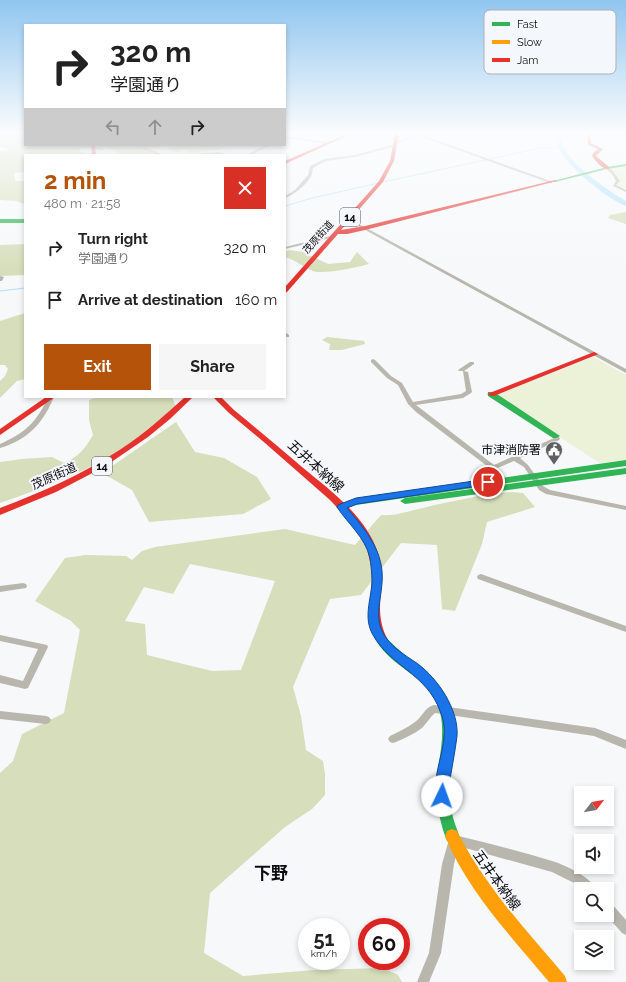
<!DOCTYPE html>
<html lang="en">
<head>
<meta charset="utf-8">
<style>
  :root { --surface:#fff; --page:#f6f6f6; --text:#222; --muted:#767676; --accent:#b45309 }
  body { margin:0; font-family:Raleway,"Noto Sans JP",sans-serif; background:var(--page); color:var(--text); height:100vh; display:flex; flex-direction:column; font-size:15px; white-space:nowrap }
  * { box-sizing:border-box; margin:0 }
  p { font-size:13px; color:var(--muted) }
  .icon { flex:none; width:22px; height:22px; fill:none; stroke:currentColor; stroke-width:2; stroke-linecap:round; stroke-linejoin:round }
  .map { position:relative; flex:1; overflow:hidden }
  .details { position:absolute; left:24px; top:154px; width:262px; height:244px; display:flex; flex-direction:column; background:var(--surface); border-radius:0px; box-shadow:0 2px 6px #0003 }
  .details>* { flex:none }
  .top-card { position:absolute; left:24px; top:24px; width:262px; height:122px; border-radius:0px; box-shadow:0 2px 6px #0003; background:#fff; color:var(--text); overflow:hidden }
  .needle { width:26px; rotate:59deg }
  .buttons { position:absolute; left:574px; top:786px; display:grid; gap:8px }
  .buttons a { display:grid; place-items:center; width:40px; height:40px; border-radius:0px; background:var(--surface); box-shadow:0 2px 6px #0003; font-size:20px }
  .speed { position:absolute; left:298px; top:918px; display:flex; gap:8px; font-size:20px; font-weight:700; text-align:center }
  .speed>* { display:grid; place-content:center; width:52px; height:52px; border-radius:50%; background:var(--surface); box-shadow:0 2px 6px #0003; line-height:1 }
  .speed small { font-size:10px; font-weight:400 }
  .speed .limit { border:6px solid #d22; background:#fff; color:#111 }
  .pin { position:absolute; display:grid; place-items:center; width:34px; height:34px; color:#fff; margin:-17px; border:2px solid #fff; border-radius:50%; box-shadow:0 1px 4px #0007 }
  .me { position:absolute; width:44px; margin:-22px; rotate:3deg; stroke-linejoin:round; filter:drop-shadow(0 0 3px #0008) }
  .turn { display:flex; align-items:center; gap:14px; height:84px; padding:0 20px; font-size:18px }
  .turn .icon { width:52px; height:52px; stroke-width:2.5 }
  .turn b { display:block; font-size:28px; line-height:34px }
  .lanes { display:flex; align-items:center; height:38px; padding:0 20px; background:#0003; justify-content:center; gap:20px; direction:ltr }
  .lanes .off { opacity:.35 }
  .round { display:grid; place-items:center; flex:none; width:42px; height:42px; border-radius:0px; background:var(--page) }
  .headline { display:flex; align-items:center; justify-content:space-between; height:68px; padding:0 20px }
  h1 { font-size:24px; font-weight:700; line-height:30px; color:var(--accent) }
  .cta { display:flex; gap:8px; margin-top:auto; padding:8px 20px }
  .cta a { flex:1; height:46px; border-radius:0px; background:var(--accent); color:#fff; font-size:16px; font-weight:700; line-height:46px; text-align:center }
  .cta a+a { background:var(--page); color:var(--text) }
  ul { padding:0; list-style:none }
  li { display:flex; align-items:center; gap:12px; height:52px; padding:0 20px }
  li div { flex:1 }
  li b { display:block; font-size:15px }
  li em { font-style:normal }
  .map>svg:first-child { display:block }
  .green { fill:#ebf2d7 }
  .forest { fill:#d6debb; fill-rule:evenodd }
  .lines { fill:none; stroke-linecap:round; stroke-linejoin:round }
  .stream { stroke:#b0e1fb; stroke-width:1 }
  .river { fill:#b0e1fb; fill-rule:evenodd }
  .street { fill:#b9b6ae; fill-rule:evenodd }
  .fast { fill:#30b455; fill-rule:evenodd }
  .slow { fill:#ff9f0a; fill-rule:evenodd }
  .jam { fill:#e5322d; fill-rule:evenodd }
  .route { fill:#1a73e8; stroke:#114b97 }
  .labels { text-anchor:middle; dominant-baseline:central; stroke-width:4; stroke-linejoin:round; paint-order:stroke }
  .far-street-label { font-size:10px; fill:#0c0d0f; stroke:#f4f7fc }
  .shield { fill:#f4f7fc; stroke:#525356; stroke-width:1 }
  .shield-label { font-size:11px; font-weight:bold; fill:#0c0d0f }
  .poi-label { font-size:12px; fill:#0c0d0f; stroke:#f4f7fc; text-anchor:end }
  .street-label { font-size:12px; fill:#0c0d0f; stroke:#f4f7fc }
  .near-street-label { font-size:14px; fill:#0c0d0f; stroke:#f4f7fc }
  .near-quarter-label { font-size:17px; font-weight:bold; fill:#0c0d0f; stroke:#f4f7fc }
  .key { fill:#f4f7fc; stroke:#aeb1b5; stroke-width:1 }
  .key-label { font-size:11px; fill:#0c0d0f }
</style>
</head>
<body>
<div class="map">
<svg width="626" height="982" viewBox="0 0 626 982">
  <rect width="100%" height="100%" fill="#f6f8fa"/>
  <!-- green -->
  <g class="green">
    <polygon points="626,165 626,188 620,189 614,185 618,181 607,168"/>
    <polygon points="593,357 626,375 626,460 600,463 497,397 497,395"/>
  </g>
  <!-- forest -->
  <g class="forest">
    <polygon points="0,134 25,134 25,145 91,145 91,148 81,148 79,151 88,155 25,155 25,172 14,173 15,181 25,181 25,204 16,201 0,200 0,151 7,151 8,149 0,146"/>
    <polygon points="98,145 226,145 225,148 219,150 190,153 184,150 176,153 166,148 173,147 171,146 146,148 163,155 123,155 105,147 98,148"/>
    <polygon points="626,212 626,224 608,218 610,215"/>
    <polygon points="25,244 25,275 0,276 0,245"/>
    <path d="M290 250 303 252 328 264 350 262 357 252 369 264C358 267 323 275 313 271 303 267 296 260 285 257V252Z"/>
    <polygon points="25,313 25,379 17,381 0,398 0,381 5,376 8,369 5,365 0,365 0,321"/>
    <polygon points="327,337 364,341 365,344 342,350 329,350 330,344 322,340"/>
    <path d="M99 397H172L176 407C161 417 148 430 133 441 93 470 46 487 0 503V462L22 459 52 457 64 463C78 457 85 449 93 435L89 420V400Z"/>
    <polygon points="176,422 195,452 224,458 257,477 271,499 243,514 149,522 132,490 102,473"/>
    <path d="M511 492 523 493 535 507 487 522 482 544 455 611 442 609 437 545 401 543 361 595 330 599 293 687 301 716 306 750 323 761 325 774V795L312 809 285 827 210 893 204 953 243 976 314 970 383 968 398 975 402 982H0V773L13 761 22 734 64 713 80 630 71 621 35 601 65 558 85 555 126 556 132 560 142 551 155 547 285 529 355 545 381 515C397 516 408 511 423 508 452 501 481 495 511 492ZM190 564 275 581 241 670 212 671 147 655 145 624 125 621 144 587 173 594Z"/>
  </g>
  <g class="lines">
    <!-- stream -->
    <g class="stream">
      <polyline points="383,182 541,148 560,147"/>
      <polyline points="285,206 312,198 379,183"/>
      <polyline points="0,291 25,288"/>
    </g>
    <!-- river -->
    <path class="river" d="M556 134H561C556 156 609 191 626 201V206C608 200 549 154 556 134Z"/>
    <!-- street -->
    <g class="street">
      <polygon points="415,134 422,134 422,135 553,182 550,183 419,136 396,144 393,143 416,135"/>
      <polygon points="285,136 327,142 329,143 327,144 285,138"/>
      <path d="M395 144 396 146 355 157 326 161 313 168C312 170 313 172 312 174 309 183 294 195 285 198V196L295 190 308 175 310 166 324 159 355 155Z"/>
      <polygon points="134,145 139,145 164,155 159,155"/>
      <polygon points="266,145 271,145 251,155 246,155"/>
      <polygon points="94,147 105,149 103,150 93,149"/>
      <polygon points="218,152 230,155 218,154 185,155"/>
      <path d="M606 167C613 168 616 176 620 181L616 185 626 190V192L613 186 616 181 612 174 606 169Z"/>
      <polygon points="348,218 626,369 626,373 347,220 346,219"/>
      <polygon points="334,235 336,236 335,237 285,249 285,247"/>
      <polygon points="0,276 4,277 2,281 0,281"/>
      <polygon points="285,332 289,335 289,337 285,337"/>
      <polygon points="373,359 375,360 391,376 402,383 413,402 461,394 466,391 463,371 459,371 458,370 470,362 474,362 474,364 464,371 468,372 472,392 471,393 463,398 416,405 494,465 554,438 554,435 558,435 560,439 559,440 520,458 528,465 543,486 550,490 626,506 626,510 546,494 539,490 524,467 514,461 495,469 491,469 416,412 408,404 398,385 387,378 371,362 371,360"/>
      <path d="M48 397H54C43 423 28 440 0 448V444C25 433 37 422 48 397Z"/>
      <polygon points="481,574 626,626 626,632 478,579 477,577 478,575"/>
      <polygon points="23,583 26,584 27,586 26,588 0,592 0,586"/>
      <polygon points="0,635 47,645 48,647 28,688 25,689 0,683 0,675 23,681 38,649 0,641"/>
      <path d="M434 705 595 728 626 740V749L594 736 435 713C430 717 427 723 422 728 414 734 405 738 396 742L393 743 390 742 388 739 390 736C398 732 407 728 415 722 423 716 424 708 434 705Z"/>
      <polygon points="0,711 46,716 49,717 51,720 49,723 46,724 0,719"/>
      <path d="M454 835C487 843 520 851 552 861 565 865 591 877 596 889H581L574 883 552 872 458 846 454 864 441 953 429 982H417L429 953 442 864 450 836Z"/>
      <polygon points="607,901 611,903 626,920 626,935 622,933 606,915"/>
    </g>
    <!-- fast -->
    <g class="fast">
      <polygon points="626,164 626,166 607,169 555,182 553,181 607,167"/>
      <rect x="0" y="219" width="25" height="4"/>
      <polygon points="488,392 494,392 560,436 556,438 553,438 488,396"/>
      <polygon points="626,460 626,466 356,505 341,510 336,507 338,505 355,499"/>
      <polygon points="626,468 626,474 405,504 400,501 405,498"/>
      <path d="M382 636C388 638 402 654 410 659 440 680 458 703 455 742 453 760 449 778 450 797 450 806 452 815 455 824 456 827 458 832 459 835 459 837 458 839 457 841L452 843 447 841 445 836C439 817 435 799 437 779 439 755 447 730 438 706 427 675 391 668 376 640L378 637Z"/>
    </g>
    <!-- slow -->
    <path class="slow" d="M452 829 457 831C485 886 526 930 565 976L567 982H549C511 936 468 892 445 836L447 831Z"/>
    <!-- jam -->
    <g class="jam">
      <polygon points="347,134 351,134 285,164 285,161"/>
      <polygon points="395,134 399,134 394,161 383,182 341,230 365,226 555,180 557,181 365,230 347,234 338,234 287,292 285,293 285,287 379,181 390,161"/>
      <path d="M587 134H591V143L603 149 596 156 609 167V169C601 169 596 161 592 156L593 153 598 149 588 145Z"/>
      <polygon points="91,145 95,145 96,155 92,155"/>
      <polygon points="594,352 598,354 596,355 494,396 491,396 487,394"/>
      <polygon points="46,397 55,397 0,435 0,429"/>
      <path d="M185 397H193L170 419 148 437 104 467 56 492 0 515V508C42 492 83 474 121 449 144 434 164 416 185 397Z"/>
      <path d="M213 397H221L234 410C257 429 280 448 302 467 331 491 366 516 378 553 388 585 371 609 388 640L386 643 382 644 378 643 372 632 369 617 372 578 371 566 367 549 360 536 346 517 330 500 265 443 229 413Z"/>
    </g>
  </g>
  <!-- sky -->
  <linearGradient id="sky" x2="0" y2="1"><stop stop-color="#91c6f0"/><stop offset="0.49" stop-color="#fbfcfd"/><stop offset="1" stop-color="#fbfcfd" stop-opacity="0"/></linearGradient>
  <rect width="626" height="271" fill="url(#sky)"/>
  <!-- route -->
  <path class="route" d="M488 479 492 482 491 484 357 504 347 508C366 530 385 553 382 583 381 599 375 616 382 631 389 646 405 655 418 664 438 679 459 710 457 736 455 753 451 771 449 787V796L447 800 442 802 438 800C430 782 444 754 444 735 445 728 443 717 440 711 427 674 390 666 373 635 363 618 371 600 372 582 372 574 371 565 370 558 365 537 348 524 337 507L338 505 356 498Z"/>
  <!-- icons -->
  <defs>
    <g id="civic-pin" transform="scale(0.9)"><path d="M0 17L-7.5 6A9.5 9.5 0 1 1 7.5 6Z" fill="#5e5f61" stroke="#f4f7fc"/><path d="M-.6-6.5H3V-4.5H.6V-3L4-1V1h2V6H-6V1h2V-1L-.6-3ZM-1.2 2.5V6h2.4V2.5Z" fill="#fff"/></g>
  </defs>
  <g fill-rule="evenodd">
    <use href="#civic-pin" x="554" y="450"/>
  </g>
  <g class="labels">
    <!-- far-street labels -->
    <g class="far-street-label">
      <text transform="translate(318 237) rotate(-48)">茂原街道</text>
    </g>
    <!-- shield labels -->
    <g class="shield">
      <rect x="340" y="208" width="20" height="18" rx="3"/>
      <rect x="92" y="457" width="20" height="18" rx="3"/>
    </g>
    <g class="shield-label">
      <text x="350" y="217">14</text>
      <text x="102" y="466">14</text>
    </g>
    <!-- poi labels -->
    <g class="poi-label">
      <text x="541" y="450">市津消防署</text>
    </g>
    <!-- street labels -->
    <g class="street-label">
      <text transform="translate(54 476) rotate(-24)">茂原街道</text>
    </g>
    <!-- near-street labels -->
    <g class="near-street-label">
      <text transform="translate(316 466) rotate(42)">五井本納線</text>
      <text transform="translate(497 880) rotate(54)">五井本納線</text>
    </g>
    <!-- near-quarter labels -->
    <g class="near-quarter-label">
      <text x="271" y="873">下野</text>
    </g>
  </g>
  <!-- legend -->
  <rect x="484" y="10" width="132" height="64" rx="6" class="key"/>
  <rect x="492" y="22" width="18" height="4" fill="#30b455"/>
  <rect x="492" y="40" width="18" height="4" fill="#ff9f0a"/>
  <rect x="492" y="58" width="18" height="4" fill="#e5322d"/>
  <g class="key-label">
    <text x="517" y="28">Fast</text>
    <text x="517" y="46">Slow</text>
    <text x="517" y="64">Jam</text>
  </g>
</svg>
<div class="buttons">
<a><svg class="needle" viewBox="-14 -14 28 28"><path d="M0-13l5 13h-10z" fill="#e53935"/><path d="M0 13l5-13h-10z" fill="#767676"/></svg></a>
<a><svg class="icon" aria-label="sound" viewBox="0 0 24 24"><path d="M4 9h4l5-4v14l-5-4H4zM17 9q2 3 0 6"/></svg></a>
<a><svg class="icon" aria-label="search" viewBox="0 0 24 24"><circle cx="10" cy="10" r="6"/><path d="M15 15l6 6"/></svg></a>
<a><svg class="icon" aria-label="layers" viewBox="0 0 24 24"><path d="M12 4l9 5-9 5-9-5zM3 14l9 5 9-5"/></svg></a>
</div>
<div class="speed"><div>51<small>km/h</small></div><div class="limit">60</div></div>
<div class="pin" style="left:488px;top:482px;background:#d93025"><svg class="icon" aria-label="arrive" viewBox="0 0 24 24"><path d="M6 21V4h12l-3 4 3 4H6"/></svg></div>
<svg class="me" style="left:442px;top:796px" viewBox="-20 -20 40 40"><circle r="19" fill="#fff"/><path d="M0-13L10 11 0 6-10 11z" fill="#1a73e8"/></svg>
<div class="top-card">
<div class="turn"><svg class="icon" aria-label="right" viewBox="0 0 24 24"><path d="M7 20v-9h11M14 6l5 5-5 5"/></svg><div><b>320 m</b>学園通り</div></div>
<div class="lanes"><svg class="icon off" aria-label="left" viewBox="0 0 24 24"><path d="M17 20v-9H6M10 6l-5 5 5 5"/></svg><svg class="icon off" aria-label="ahead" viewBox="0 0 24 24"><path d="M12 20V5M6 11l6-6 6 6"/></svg><svg class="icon" aria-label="right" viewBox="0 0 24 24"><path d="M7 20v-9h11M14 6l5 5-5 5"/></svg></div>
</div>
<section class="details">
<div class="headline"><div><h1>2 min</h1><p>480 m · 21:58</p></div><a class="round" style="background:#d93025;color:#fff"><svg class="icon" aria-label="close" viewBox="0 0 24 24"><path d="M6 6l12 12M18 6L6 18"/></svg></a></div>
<ul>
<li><svg class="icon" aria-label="right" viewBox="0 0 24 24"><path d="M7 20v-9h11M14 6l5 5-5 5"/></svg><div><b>Turn right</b><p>学園通り</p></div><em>320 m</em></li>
<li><svg class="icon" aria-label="arrive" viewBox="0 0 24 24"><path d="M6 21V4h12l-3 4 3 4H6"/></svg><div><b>Arrive at destination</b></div><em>160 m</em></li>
</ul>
<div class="cta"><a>Exit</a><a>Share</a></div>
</section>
</div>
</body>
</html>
